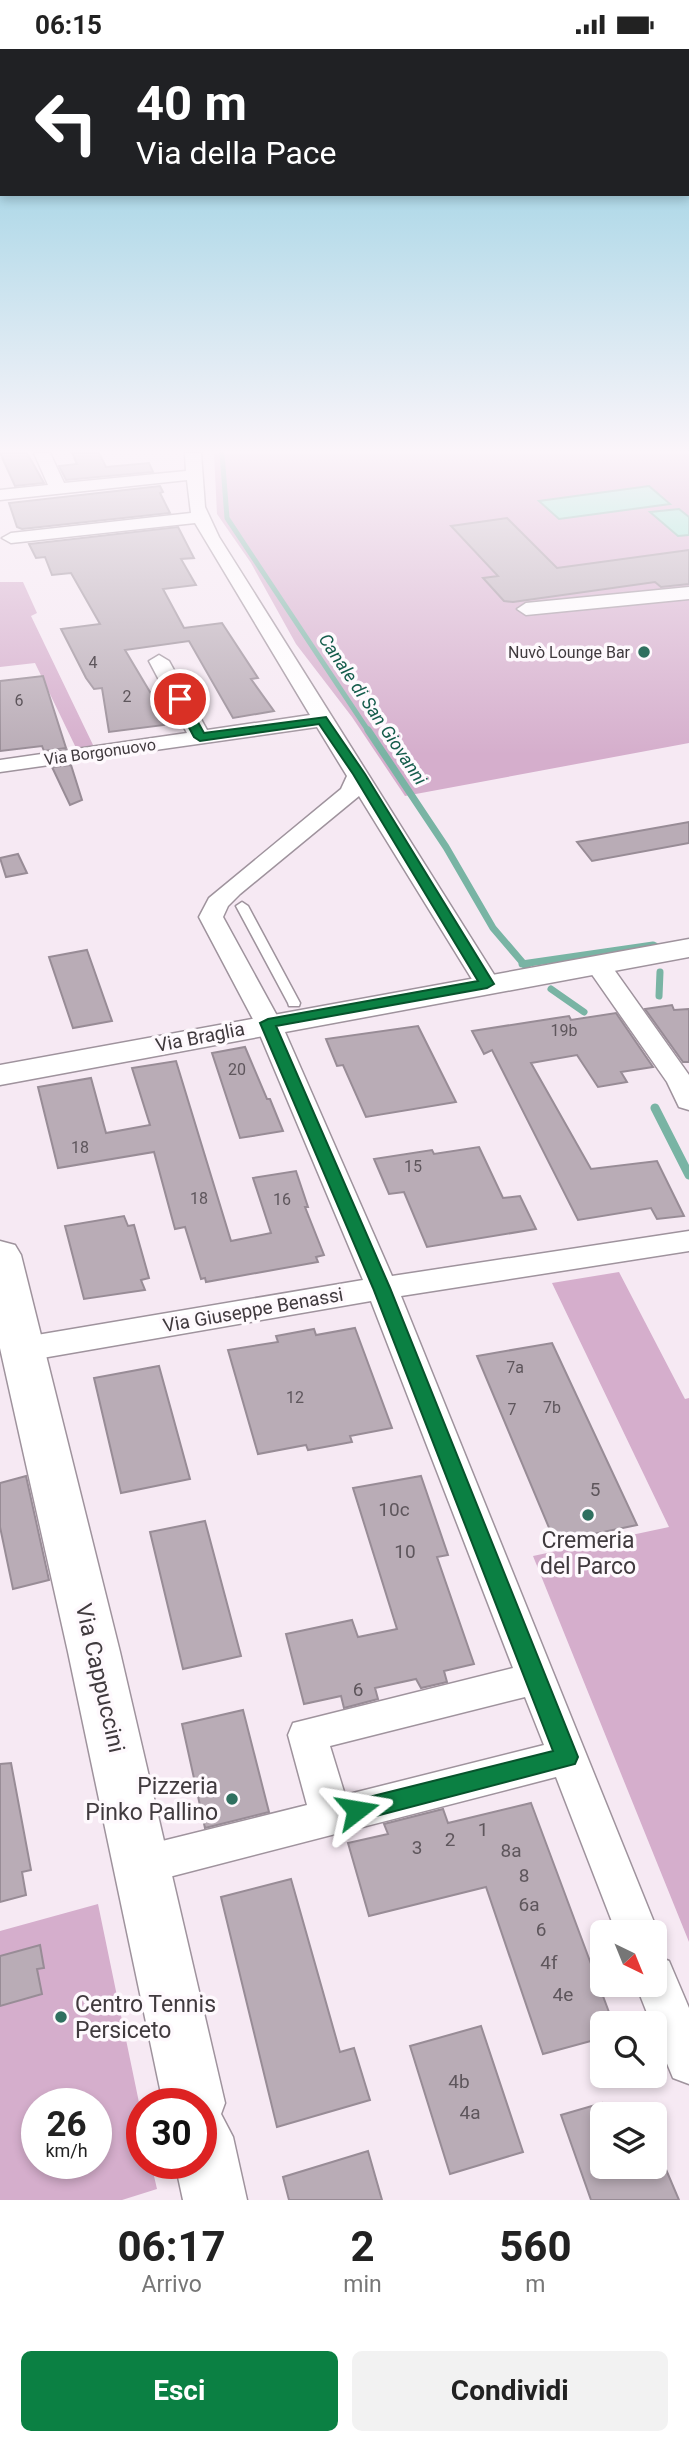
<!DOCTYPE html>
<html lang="it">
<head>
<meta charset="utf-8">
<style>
  :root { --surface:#fff; --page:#f2f2f2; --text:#222; --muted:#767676; --accent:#0b8043 }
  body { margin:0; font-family:Roboto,sans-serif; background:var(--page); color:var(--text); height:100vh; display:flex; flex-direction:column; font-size:26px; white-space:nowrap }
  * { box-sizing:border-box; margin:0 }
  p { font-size:23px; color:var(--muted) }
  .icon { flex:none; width:38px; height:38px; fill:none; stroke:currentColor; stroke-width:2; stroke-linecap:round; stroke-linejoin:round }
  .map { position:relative; height:2151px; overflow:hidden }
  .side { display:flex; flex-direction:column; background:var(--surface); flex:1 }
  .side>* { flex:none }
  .guide { position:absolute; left:0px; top:0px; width:690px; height:147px; box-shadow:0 4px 10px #0003; background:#202124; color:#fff; overflow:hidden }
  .needle { width:46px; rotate:137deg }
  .controls { position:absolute; left:590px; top:1871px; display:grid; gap:14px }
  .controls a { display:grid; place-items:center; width:77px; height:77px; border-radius:10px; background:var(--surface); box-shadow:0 4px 10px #0003; font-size:35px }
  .speed { position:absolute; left:21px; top:2039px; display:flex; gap:14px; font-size:35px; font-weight:700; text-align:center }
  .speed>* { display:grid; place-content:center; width:91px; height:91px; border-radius:50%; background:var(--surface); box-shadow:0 4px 10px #0003; line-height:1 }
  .speed small { font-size:18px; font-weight:400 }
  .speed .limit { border:10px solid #d22; background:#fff; color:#111 }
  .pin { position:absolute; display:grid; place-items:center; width:60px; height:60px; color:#fff; margin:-30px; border:4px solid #fff; border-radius:50%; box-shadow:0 2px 7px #0007 }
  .me { position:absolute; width:77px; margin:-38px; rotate:76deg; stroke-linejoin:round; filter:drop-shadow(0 0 5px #0008) }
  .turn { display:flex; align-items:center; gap:24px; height:147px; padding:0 21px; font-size:32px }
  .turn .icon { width:91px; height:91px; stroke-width:2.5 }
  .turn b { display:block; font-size:49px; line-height:60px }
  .eta { display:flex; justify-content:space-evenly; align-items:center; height:119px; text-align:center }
  .eta b { font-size:42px; font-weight:700; line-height:49px }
  .button { display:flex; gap:14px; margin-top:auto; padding:14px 21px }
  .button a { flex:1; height:80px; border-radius:10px; background:var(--accent); color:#fff; font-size:28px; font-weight:700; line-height:80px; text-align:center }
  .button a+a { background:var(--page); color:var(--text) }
  .status { display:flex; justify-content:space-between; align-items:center; height:49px; padding:0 35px; background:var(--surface); direction:ltr }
  .status svg { height:19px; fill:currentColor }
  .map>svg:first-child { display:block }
  .green { fill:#d5aecc; fill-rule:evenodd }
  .water { fill:#91e8cf; stroke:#79b4a4; stroke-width:2 }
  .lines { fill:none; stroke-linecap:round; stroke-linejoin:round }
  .stream-far2 { stroke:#79b4a4; stroke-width:5 }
  .stream-far1 { stroke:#79b4a4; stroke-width:7 }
  .stream { stroke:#79b4a4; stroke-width:9 }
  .building { fill:#b9acb6; stroke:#988c96; stroke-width:2 }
  .service-casing { stroke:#9f939d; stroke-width:3 }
  .minor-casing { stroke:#9f939d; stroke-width:3 }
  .tertiary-casing { stroke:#9f939d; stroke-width:3 }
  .secondary-casing { stroke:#9f939d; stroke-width:3 }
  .service { fill:#fff; fill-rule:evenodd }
  .minor { fill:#fff; fill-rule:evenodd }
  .tertiary { fill:#fff; fill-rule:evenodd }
  .secondary { fill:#fff; fill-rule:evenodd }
  .route { fill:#0b8043; stroke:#07532c; stroke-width:2 }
  .poi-dot { fill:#2f705f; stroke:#fef9fd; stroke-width:2.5 }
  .labels { text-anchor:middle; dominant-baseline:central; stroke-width:7; stroke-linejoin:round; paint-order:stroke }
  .far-poi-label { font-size:16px; fill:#403a3e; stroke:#fef9fd; text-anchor:end }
  .number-label { font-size:16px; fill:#5e565c }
  .far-street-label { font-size:16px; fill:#403a3e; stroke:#fef9fd }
  .far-water-label { font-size:18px; font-style:italic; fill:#145c4b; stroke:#fef9fd }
  .street-label { font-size:19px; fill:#403a3e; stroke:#fef9fd }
  .near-number-label { font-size:19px; fill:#5e565c }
  .near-poi-label { font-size:23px; fill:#403a3e; stroke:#fef9fd }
  .near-street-label { font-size:23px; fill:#403a3e; stroke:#fef9fd }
</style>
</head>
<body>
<div class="status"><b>06:15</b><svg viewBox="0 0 49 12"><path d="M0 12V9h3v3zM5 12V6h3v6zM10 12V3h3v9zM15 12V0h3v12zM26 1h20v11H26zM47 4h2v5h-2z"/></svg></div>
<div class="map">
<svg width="689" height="2151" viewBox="0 0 689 2151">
  <rect width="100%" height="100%" fill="#f6e9f3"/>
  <!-- green -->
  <g class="green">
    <polygon points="214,404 689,404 689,694 405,747 352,668 296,595 251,514 217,465"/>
    <polygon points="0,533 23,533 37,564 31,567 94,698 77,701 35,614 0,618"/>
    <polygon points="619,1223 685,1350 689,1349 689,1893 533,1507 669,1478 552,1234"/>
    <path d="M98 1855 142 2068V2114H151L157 2140 122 2151H0V1882ZM37 2054H96V2114H37Z"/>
  </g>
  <!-- water -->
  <g class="water">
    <polygon points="649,437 670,455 559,470 539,452"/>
    <polygon points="679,460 689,468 689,486 678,487 650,463"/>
  </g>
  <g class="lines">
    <!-- stream-far2 -->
    <polyline class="stream-far2" points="222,404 227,469 369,683"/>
    <!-- stream-far1 -->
    <g class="stream-far1">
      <polyline points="368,681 446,798 493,879 529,921"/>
      <polyline points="522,915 653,896 661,900"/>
      <polyline points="551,940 584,963"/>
      <polyline points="659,947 660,923"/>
    </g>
    <!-- stream -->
    <polyline class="stream" points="655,1059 689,1126"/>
  </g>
  <!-- building -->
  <g class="building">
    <polygon points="0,404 27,404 44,434 15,437"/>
    <polygon points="72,404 99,404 106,418 149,414 153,423 66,431 59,417 77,415"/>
    <polygon points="160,437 163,443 160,444 170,464 22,480 17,478 9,454"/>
    <polygon points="507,469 557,519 689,501 689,535 661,538 655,533 513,553 504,552 483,529 498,527 451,477"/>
    <polygon points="178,478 194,509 181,510 196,536 163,540 184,579 222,574 258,629 251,630 274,662 233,669 189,592 125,601 153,648 156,647 164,676 109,683 102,639 94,640 86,629 61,580 100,575 71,524 52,526 45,508 36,509 29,495"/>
    <polygon points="43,627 66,699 44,702 42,697 0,702 0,632"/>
    <polygon points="71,716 82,751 70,756 52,718"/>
    <polygon points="689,773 689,794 592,812 577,793"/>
    <polygon points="18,805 27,824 6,828 0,809"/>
    <polygon points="87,901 112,972 73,979 49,908"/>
    <polygon points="672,956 674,961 689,960 689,1013 683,1013 645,960"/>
    <polygon points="616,964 653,1018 621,1023 627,1033 598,1038 577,1006 531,1014 591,1120 657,1112 684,1167 657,1170 651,1159 578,1171 492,1001 484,1005 472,982 569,967 571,971"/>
    <polygon points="418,977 456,1053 366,1068 343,1016 337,1017 326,990"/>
    <polygon points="245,998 267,1050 270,1050 283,1082 240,1089 212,1004"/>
    <polygon points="176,1012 231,1192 271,1184 253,1129 296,1122 308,1158 305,1158 324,1206 316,1208 318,1213 206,1233 205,1229 201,1230 185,1178 175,1180 154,1103 58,1119 38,1038 91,1029 106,1084 150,1076 132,1019"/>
    <polygon points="479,1098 503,1149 520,1147 536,1180 427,1198 404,1143 389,1145 374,1110 432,1101 434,1105"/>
    <polygon points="124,1167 128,1177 134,1176 149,1229 141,1231 145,1241 84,1250 65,1177"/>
    <polygon points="355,1279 392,1379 350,1387 352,1393 308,1401 306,1396 258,1405 228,1301 278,1293 276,1287 314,1280 316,1286"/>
    <polygon points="552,1294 637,1476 555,1493 477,1307"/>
    <polygon points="159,1317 190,1430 121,1444 94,1329"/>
    <polygon points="26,1427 49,1531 13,1540 0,1478 0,1434"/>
    <polygon points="421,1427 448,1506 437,1508 474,1615 444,1622 447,1633 421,1639 416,1630 375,1639 378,1650 344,1659 341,1647 304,1655 286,1585 352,1571 358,1588 397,1580 353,1439"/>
    <polygon points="205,1472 241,1607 183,1620 150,1483"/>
    <polygon points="243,1661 269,1763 205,1779 182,1675"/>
    <polygon points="11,1714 31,1821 22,1823 26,1846 0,1853 0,1715"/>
    <polygon points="531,1754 613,1974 602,1974 602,1989 543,2005 486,1838 369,1867 348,1794 388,1785 384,1775 443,1760 448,1774"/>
    <polygon points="291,1830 340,2003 354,1999 370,2051 277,2078 221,1848"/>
    <polygon points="40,1896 44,1919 37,1920 42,1945 0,1957 0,1907"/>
    <polygon points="481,1977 523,2103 450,2125 410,1997"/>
    <polygon points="602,2054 602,2118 665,2118 679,2151 591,2151 561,2066"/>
    <polygon points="368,2102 382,2151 289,2151 283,2128"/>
  </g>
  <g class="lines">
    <!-- service casing -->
    <g class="service-casing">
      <polygon id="service" points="242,853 248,857 300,954 299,957 289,957 288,954 236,857"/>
    </g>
    <!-- minor casing -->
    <g class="minor-casing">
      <g id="minor">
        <path d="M34 404H50L64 434 186 422 185 404H201L205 458 219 488 500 935 496 940H478L359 747 240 845 228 857 223 868 281 974 392 1227 689 1182V1202L401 1247 658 1883 654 1892V1883H616L556 1728 142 1835 127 1830 121 1816 127 1802 142 1797 307 1756 288 1686 293 1674 513 1619 371 1252 25 1312 14 1308 9 1300 14 1292 25 1288 363 1231 255 974 199 868 209 849 341 740 347 727 317 678 0 723V711L187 684 149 612 159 606 169 612 207 681 310 666 195 474 11 494 2 489 11 484 191 464 187 431 0 451V441L48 436ZM525 1648 544 1696 345 1746 330 1697Z"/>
        <polygon points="689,538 689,550 526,566 517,560 526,554"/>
        <polygon points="599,909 608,912 689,1026 689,1061 679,1058 667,1033 586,917 590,912"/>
        <polygon points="654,1906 669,1912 689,1959 689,2035 673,2029 654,1983 654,1974 651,1974 636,1936 654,1936"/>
      </g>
    </g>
    <!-- tertiary casing -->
    <g class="tertiary-casing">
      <polygon id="tertiary" points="689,890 689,908 0,1036 0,1016"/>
    </g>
    <!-- secondary casing -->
    <g class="secondary-casing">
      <polygon id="secondary" points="0,1192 15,1196 21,1206 120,1603 225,2054 221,2065 233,2088 247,2151 183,2151 175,2114 201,2114 201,2054 163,2054 68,1603 0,1299"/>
    </g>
    <!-- service -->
    <use href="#service" class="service"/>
    <!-- minor -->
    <use href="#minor" class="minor"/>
    <!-- tertiary -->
    <use href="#tertiary" class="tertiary"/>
    <!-- secondary -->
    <use href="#secondary" class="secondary"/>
  </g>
  <!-- sky -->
  <linearGradient id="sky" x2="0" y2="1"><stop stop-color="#85c9de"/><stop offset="0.57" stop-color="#fbf5fa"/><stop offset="1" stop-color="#fbf5fa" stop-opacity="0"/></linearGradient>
  <rect width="689" height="706" fill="url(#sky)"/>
  <!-- route -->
  <polygon class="route" points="175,648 184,648 204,684 326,668 365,725 494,935 487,939 276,977 390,1239 578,1708 575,1715 357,1772 349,1769 346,1761 349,1754 357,1751 553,1702 373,1239 260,974 268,970 478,932 353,725 319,675 200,692 194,688 174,650"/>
  <!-- markers -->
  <g class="poi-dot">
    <circle cx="644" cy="603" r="7"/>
    <circle cx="588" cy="1466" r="7"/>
    <circle cx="232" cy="1750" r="7"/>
    <circle cx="61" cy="1968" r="7"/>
  </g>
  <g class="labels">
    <!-- far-poi labels -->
    <g class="far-poi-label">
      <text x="630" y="603">Nuvò Lounge Bar</text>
    </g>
    <!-- number labels -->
    <g class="number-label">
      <text x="93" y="613">4</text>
      <text x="127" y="647">2</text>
      <text x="19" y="651">6</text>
      <text x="564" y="981">19b</text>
      <text x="237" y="1020">20</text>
      <text x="80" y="1098">18</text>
      <text x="413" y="1117">15</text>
      <text x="199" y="1149">18</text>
      <text x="282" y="1150">16</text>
      <text x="515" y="1318">7a</text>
      <text x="295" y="1348">12</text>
      <text x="552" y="1358">7b</text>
      <text x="512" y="1360">7</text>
    </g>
    <!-- far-street labels -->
    <g class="far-street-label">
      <text transform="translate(100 703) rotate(-8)">Via Borgonuovo</text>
    </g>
    <!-- far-water labels -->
    <g class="far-water-label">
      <text transform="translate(373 660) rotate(56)">Canale di San Giovanni</text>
    </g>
    <!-- street labels -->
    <g class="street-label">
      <text transform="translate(200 988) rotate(-11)">Via Braglia</text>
      <text transform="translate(253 1261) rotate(-10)">Via Giuseppe Benassi</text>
    </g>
    <!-- near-number labels -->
    <g class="near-number-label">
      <text x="595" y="1440">5</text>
      <text x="394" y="1460">10c</text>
      <text x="405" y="1502">10</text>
      <text x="358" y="1640">6</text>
      <text x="483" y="1780">1</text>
      <text x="450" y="1790">2</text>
      <text x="417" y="1798">3</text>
      <text x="511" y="1801">8a</text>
      <text x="524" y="1826">8</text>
      <text x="529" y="1855">6a</text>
      <text x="541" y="1880">6</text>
      <text x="549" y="1913">4f</text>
      <text x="563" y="1945">4e</text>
      <text x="459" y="2032">4b</text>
      <text x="470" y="2063">4a</text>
    </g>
    <!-- near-poi labels -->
    <g class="near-poi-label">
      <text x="588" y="1491">Cremeria<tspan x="588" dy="26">del Parco</tspan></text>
      <text x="218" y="1737" text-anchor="end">Pizzeria<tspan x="218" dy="26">Pinko Pallino</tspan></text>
      <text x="75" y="1955" text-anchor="start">Centro Tennis<tspan x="75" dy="26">Persiceto</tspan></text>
    </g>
    <!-- near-street labels -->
    <g class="near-street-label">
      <text transform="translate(100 1629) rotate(77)">Via Cappuccini</text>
    </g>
  </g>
</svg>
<div class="controls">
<a><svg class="needle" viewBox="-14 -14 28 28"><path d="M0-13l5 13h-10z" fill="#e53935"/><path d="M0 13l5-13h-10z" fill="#767676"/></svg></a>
<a><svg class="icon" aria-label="search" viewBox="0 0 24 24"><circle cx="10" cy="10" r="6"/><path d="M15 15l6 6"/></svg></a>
<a><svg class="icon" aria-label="layers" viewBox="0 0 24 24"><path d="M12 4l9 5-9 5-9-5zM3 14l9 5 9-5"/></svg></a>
</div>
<div class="speed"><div>26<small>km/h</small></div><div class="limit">30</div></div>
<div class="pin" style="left:180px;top:650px;background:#d93025"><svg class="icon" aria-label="arrive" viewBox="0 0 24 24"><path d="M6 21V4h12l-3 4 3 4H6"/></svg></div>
<svg class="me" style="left:357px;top:1761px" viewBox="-20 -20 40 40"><path d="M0-17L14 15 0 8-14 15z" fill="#0b8043" stroke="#fff" stroke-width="4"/></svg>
<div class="guide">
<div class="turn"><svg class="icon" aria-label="left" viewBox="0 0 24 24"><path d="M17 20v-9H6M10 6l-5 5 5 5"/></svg><div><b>40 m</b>Via della Pace</div></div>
</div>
</div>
<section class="side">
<div class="eta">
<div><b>06:17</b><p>Arrivo</p></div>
<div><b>2</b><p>min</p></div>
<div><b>560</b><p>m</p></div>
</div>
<div class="button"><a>Esci</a><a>Condividi</a></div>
</section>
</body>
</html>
